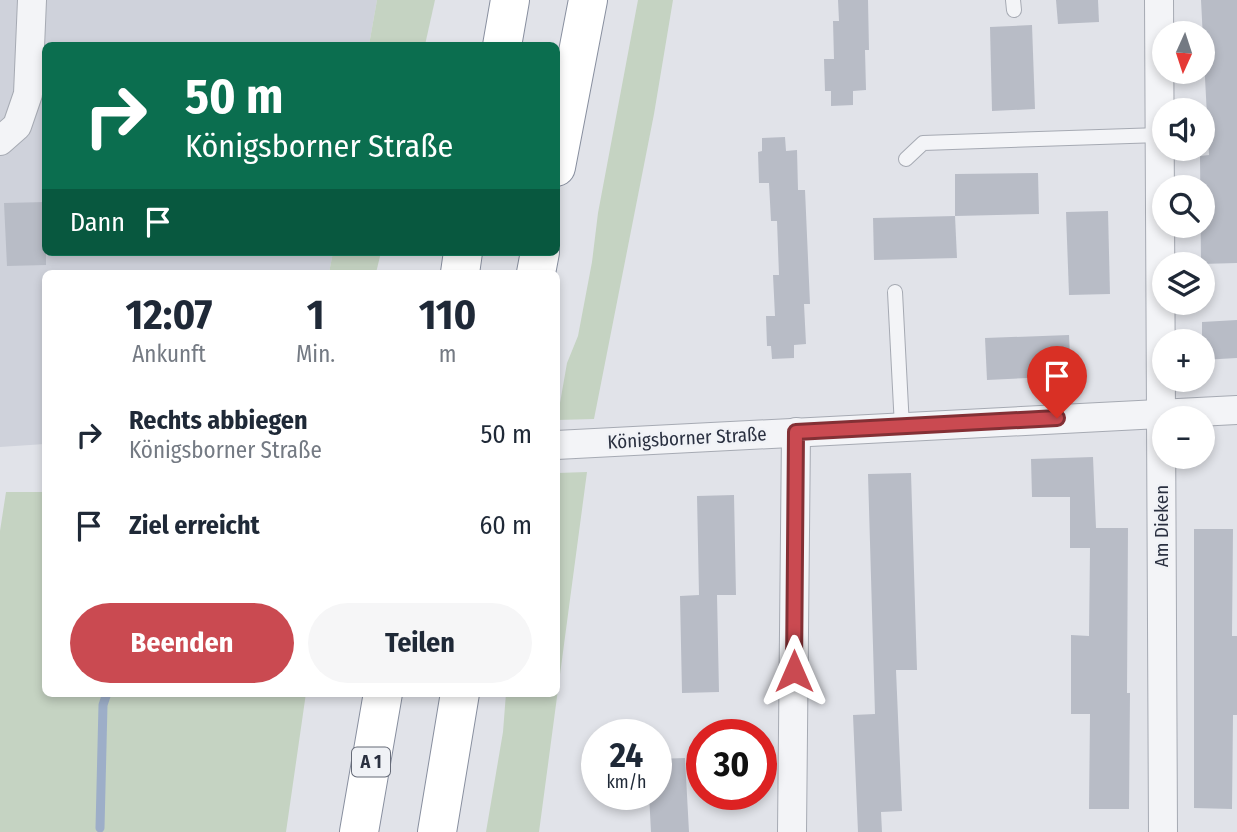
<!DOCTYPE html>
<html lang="de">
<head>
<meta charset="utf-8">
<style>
  :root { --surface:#fff; --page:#f6f6f7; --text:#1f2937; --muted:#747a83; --accent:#ca4a51 }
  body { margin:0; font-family:"Fira Sans Condensed",sans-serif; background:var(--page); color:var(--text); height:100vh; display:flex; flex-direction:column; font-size:26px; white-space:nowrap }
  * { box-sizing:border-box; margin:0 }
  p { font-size:23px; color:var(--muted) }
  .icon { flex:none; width:38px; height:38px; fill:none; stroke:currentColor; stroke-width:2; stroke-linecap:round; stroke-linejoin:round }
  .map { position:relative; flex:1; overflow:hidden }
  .sheet { position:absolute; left:42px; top:270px; width:518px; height:427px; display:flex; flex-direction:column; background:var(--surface); border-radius:10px; box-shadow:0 4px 10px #0003 }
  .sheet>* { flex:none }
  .banner { position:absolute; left:42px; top:42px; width:518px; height:214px; border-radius:10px; box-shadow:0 4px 10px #0003; background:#0b6e4f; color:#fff; overflow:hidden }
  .needle { width:46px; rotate:183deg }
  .controls { position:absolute; left:1152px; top:21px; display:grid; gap:14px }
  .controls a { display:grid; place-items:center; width:63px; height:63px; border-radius:50%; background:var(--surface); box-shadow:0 4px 10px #0003; font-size:35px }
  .speed { position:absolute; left:581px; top:719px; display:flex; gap:14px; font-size:35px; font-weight:700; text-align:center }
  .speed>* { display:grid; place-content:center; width:91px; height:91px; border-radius:50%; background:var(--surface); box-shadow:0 4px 10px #0003; line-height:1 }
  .speed small { font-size:18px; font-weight:400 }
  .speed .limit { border:10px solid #d22; background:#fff; color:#111 }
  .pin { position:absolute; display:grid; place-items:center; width:60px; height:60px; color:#fff; margin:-72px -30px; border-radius:50% 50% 50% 0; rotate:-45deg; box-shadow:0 0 7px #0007 }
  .pin .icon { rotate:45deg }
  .me { position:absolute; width:77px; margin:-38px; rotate:0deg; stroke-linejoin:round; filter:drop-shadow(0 0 5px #0008) }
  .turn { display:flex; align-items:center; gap:24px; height:147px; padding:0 28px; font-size:32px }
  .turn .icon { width:91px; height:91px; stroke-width:2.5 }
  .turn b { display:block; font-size:49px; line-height:60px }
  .then { display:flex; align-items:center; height:66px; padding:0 28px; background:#0003; gap:14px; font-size:26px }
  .eta { display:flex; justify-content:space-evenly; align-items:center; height:119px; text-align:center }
  .eta b { font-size:42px; font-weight:700; line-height:49px }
  .action { display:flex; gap:14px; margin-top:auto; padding:14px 28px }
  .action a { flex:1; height:80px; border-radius:42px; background:var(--accent); color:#fff; font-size:28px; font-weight:700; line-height:80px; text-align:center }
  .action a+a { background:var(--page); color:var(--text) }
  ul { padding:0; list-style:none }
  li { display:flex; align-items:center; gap:21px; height:91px; padding:0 28px }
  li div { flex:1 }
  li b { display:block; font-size:26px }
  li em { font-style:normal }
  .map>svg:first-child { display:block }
  .built { fill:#cfd2db }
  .green { fill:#c5d3c2 }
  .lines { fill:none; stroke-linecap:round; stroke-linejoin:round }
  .stream { stroke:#9daec8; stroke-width:9 }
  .building { fill:#b8bcc6 }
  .service-casing { stroke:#a6aab3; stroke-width:16 }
  .minor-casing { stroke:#a6aab3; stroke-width:30 }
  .motorway-casing { stroke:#888f9f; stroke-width:40 }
  .service { stroke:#f3f4f7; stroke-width:14 }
  .minor { stroke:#f3f4f7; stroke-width:28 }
  .motorway { stroke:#fff; stroke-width:38 }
  .route-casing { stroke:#833035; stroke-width:18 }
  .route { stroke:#ca4a51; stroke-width:12 }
  .labels { text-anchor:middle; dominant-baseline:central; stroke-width:5; stroke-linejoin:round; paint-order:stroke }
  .shield { fill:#f0f2f6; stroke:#656a77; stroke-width:2 }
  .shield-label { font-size:18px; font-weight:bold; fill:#2a3040 }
  .street-label { font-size:19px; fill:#2a3040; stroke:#f0f2f6 }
</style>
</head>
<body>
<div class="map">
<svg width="1237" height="832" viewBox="0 0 1237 832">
  <rect width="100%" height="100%" fill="#e1e3e9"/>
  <!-- built -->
  <polygon class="built" points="0,0 377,0 369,45 46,46 46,252 333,252 329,273 46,273 45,444 0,447"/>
  <!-- green -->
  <g class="green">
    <polygon points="377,0 435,0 425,45 369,45"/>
    <polygon points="638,0 673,0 654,114 594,419 557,420 567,363 578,336 592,262 598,213"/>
    <polygon points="333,252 381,252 376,273 329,273"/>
    <polygon points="587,472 539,832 486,832 503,732 506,693 556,693 557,473"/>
    <polygon points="6,492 45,492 46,693 306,693 286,832 0,832 0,531"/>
  </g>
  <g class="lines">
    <!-- stream -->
    <polyline class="stream" points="100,828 103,705 107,693"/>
  </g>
  <!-- building -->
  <g class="building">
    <polygon points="838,0 868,0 869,50 865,50 866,90 853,91 853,105 831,106 831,91 825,91 824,59 834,59 833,21 839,21"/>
    <polygon points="1056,0 1098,0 1099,22 1058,24"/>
    <polygon points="1201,0 1237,0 1237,263 1201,264 1200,156 1209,155"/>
    <polygon points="1032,25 1035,109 992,111 990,27"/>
    <polygon points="785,137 786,151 797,150 798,190 805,190 810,304 804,304 806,344 794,345 794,358 772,359 771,346 767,346 766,316 775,316 773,275 779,275 777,221 771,221 769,183 759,183 758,152 762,151 762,138"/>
    <polygon points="1038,173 1039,214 955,216 955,174"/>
    <polygon points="46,202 46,265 7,266 4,203"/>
    <polygon points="1108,211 1110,294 1069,295 1066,212"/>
    <polygon points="955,216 957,258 874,260 873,218"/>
    <polygon points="1237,320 1237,358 1202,360 1202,322"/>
    <polygon points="1069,335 1071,376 987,380 985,338"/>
    <polygon points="1093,457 1096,528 1128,528 1127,693 1130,693 1129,809 1089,809 1090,714 1071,714 1071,635 1089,636 1090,548 1070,548 1070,497 1032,497 1031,459"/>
    <polygon points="911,473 917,670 896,670 902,811 881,812 882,832 858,832 853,715 875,714 868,474"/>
    <polygon points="734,495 736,595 717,595 719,692 682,693 680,596 699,595 697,496"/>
    <polygon points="1194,529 1233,529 1232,636 1237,636 1237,715 1233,715 1232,809 1194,808"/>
    <polygon points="685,758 689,832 651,832 649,794 656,794 656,759"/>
  </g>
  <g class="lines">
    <!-- service casing -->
    <g class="service-casing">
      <g id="service">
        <polyline points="1013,0 1014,10"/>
        <polyline points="906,159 923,143 1160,135"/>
        <polyline points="895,292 902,427"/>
      </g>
    </g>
    <!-- minor casing -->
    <g class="minor-casing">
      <g id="minor">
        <polyline points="1159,0 1163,832"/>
        <polyline points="0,141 17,126 28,94 32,0"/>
        <polyline points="556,445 1237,410"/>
        <polyline points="792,832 796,432"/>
      </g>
    </g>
    <!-- motorway casing -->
    <g class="motorway-casing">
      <g id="motorway">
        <polyline points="502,46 510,0"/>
        <polyline points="556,167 588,0"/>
        <polyline points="460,273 463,252"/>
        <polyline points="536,273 540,252"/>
        <polyline points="359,832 383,693"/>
        <polyline points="437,832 460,693"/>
      </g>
    </g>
    <!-- service -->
    <use href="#service" class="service"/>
    <!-- minor -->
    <use href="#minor" class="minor"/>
    <!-- motorway -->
    <use href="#motorway" class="motorway"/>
  </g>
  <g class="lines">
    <!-- route casing -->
    <g class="route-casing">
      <polyline id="route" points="794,671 796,432 1057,418"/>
    </g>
    <!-- route -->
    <use href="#route" class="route"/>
  </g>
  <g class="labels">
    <!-- shield labels -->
    <rect class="shield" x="352" y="747.5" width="38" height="29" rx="5"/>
    <g class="shield-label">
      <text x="371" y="762">A 1</text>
    </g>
    <!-- street labels -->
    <g class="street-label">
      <text transform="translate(687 438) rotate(-3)">Königsborner Straße</text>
      <text transform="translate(1161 526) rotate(-90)">Am Dieken</text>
    </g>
  </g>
</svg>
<div class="controls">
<a><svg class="needle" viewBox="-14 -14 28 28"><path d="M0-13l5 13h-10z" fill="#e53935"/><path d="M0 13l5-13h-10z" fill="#747a83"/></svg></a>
<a><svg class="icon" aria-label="sound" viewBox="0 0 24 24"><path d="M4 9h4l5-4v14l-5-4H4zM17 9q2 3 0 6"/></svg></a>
<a><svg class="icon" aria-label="search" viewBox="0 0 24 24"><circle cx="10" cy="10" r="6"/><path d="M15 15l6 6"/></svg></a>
<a><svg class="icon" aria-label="layers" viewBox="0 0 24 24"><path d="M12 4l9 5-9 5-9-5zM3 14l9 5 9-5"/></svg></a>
<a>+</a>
<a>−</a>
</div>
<div class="speed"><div>24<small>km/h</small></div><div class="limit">30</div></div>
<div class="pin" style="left:1057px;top:418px;background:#d93025"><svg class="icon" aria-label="arrive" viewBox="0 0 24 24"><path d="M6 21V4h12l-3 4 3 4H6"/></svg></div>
<svg class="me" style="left:794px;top:671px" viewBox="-20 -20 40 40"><path d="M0-17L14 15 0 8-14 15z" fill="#ca4a51" stroke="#fff" stroke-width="4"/></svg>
<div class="banner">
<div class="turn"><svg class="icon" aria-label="right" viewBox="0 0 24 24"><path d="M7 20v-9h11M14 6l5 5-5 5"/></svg><div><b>50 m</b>Königsborner Straße</div></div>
<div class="then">Dann<svg class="icon" aria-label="arrive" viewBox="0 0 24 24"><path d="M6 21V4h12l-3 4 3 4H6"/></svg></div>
</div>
<section class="sheet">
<div class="eta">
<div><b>12:07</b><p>Ankunft</p></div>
<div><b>1</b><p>Min.</p></div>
<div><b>110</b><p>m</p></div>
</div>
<ul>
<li><svg class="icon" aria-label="right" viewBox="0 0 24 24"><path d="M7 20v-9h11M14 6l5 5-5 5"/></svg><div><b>Rechts abbiegen</b><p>Königsborner Straße</p></div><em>50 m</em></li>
<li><svg class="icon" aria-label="arrive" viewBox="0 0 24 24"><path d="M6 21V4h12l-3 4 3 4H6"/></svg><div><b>Ziel erreicht</b></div><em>60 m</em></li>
</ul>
<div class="action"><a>Beenden</a><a>Teilen</a></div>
</section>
</div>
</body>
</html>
